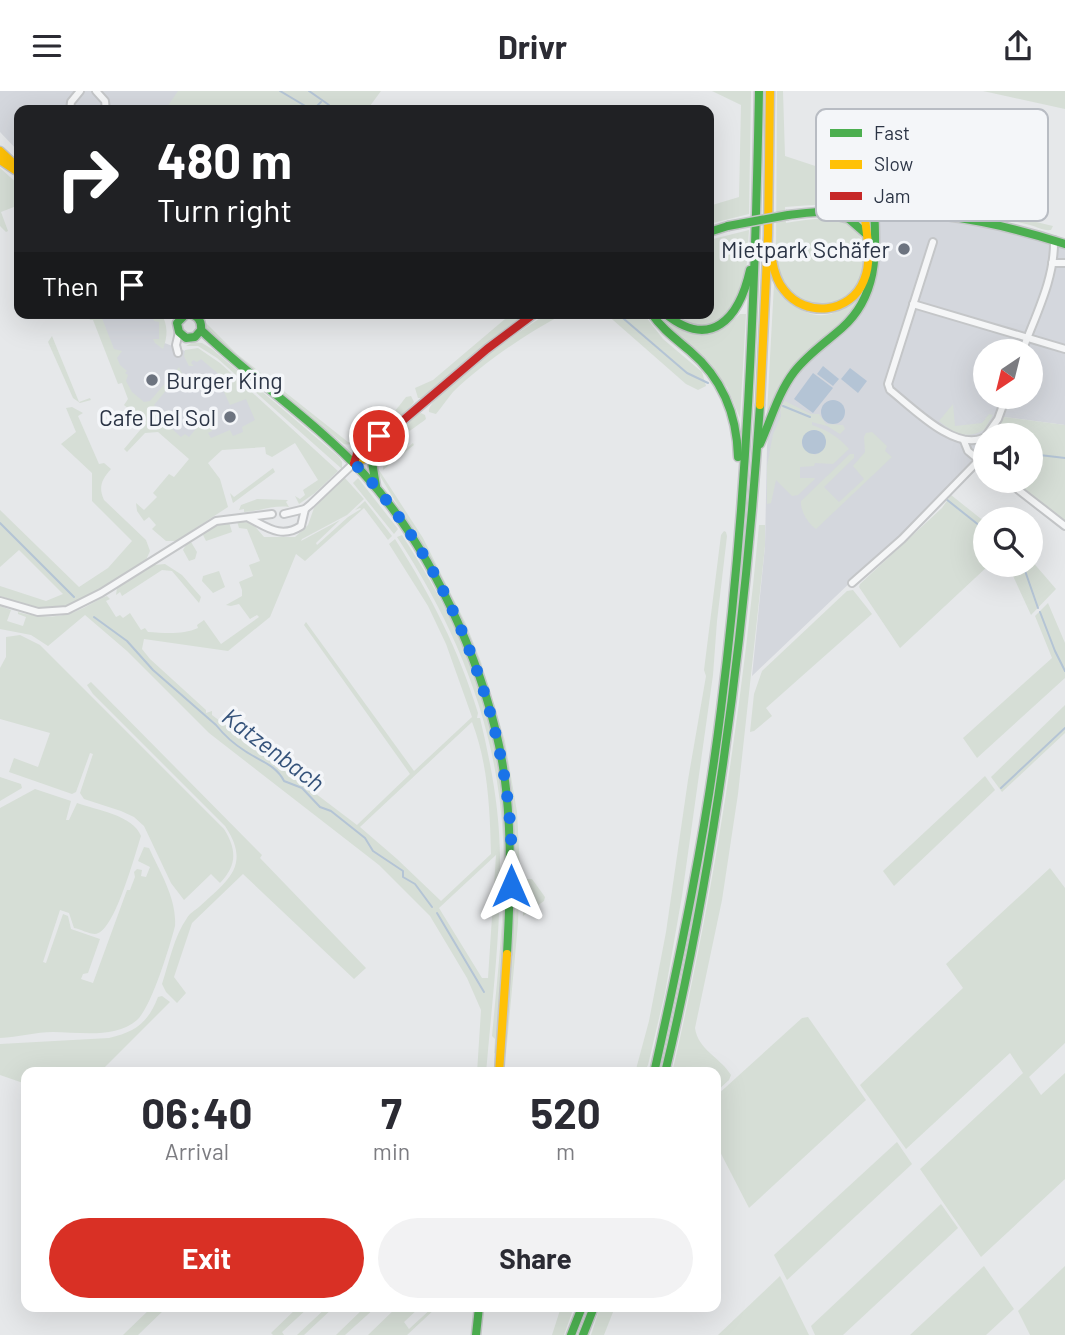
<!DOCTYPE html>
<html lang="en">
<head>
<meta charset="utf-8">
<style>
  :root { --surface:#fff; --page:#f2f2f3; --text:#2b2b33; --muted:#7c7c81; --accent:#d93025 }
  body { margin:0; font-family:Barlow,sans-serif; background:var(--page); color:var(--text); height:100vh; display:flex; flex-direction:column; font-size:26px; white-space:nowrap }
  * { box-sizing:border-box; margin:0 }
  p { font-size:23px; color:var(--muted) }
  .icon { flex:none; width:38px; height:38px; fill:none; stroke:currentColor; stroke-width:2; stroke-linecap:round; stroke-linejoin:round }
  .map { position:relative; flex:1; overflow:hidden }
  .panel { position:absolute; left:21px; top:976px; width:700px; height:245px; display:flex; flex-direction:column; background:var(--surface); border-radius:14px; box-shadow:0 7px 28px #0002 }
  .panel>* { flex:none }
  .hud { position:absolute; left:14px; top:14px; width:700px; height:214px; border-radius:14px; box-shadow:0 7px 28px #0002; background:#202124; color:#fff; overflow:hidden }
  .needle { width:46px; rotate:215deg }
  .buttons { position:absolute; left:973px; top:248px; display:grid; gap:14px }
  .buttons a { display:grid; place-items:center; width:70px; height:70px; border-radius:50%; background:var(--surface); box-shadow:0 7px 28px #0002; font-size:35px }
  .pin { position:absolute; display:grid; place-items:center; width:60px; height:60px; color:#fff; margin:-30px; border:4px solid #fff; border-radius:50%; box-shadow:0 2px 7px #0007 }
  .me { position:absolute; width:77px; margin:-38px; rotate:0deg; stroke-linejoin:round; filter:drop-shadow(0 0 5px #0008) }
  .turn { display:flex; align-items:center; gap:24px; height:147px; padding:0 28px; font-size:32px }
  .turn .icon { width:91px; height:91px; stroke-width:2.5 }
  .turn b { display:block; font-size:49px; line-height:60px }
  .then { display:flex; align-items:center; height:66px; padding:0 28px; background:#0003; gap:14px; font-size:26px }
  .eta { display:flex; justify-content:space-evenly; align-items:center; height:119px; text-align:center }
  .eta b { font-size:42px; font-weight:700; line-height:49px }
  .action { display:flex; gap:14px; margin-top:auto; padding:14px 28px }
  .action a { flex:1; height:80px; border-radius:42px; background:var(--accent); color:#fff; font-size:28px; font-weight:700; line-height:80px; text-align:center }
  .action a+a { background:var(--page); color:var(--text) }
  header { display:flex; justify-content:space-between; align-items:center; height:91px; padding:0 28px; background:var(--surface); font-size:32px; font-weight:700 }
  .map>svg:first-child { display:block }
  .built { fill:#d4d7dd; fill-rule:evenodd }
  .green { fill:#d6ded6; fill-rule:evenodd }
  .water { fill:#b4c4d5 }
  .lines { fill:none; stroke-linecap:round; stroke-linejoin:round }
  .stream { stroke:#b4c4d5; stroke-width:2 }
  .street-casing { stroke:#c4c6c8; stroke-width:10 }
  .fast-casing { stroke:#c4c6c8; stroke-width:11 }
  .slow-casing { stroke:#c4c6c8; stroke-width:11 }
  .jam-casing { stroke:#c4c6c8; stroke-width:11 }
  .street { stroke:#f5f6f7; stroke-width:6 }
  .fast { stroke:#4caf50; stroke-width:8 }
  .slow { stroke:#ffc107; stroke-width:8 }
  .jam { stroke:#c62828; stroke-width:8 }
  .fast-bridge-casing { stroke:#c4c6c8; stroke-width:11; stroke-linecap:butt }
  .fast-bridge { stroke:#4caf50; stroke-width:8 }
  .route { stroke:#1a73e8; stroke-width:12; stroke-dasharray:0 21.6 }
  .poi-dot { fill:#6c737f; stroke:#f4f6f9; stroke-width:2.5 }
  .labels { text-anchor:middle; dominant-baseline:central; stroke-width:7; stroke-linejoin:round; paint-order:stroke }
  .poi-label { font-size:23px; fill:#2b3445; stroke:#f4f6f9; text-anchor:end }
  .water-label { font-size:24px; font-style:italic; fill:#34527a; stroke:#f4f6f9 }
  .key { fill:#f4f6f9; stroke:#b8bcc3; stroke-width:2 }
  .key-label { font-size:19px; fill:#2b3445 }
</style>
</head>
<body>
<header><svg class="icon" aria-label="menu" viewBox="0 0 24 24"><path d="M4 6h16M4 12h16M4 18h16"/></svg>Drivr<svg class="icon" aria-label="share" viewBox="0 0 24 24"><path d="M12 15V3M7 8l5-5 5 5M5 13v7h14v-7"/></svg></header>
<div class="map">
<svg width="1065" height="1244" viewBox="0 0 1065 1244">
  <rect width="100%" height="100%" fill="#e6e8ea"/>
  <!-- built -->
  <g class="built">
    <polygon points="0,0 238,0 282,19 19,19 19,61 0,41"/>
    <path d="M874 119 966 127 1065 153V334L1004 326 998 328 983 347 979 369 752 585 765 455 767 355 771 323 779 304 839 240ZM985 261H1031V306H985Z"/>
    <polygon points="97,222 159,222 162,251 193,263 201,262 294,343 184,354 134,311"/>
  </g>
  <!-- green -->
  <g class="green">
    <polygon points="178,0 381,0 367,19 181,19 173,14 169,19 165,19"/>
    <polygon points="712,0 751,0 749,123 709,133 709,115 739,106 741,14"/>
    <path d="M777 0H783L785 65 882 97 959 108V113L1053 135 1051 139C1043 140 1038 136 1030 134 1010 129 988 125 967 121 906 110 846 111 785 116L786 132C806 129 833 123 851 135 872 149 865 191 850 206 844 211 832 214 824 217L790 204 779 183 776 165Z"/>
    <polygon points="983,0 1065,0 1065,18"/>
    <polygon points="0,77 19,94 19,114 1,121 8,140 6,141 0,135"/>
    <polygon points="749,139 746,184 732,220 712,234 688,235 668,222 709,222 709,149"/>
    <path d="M774 193C783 201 794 215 804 220 832 234 851 211 867 193L861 213 821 251 767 322Z"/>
    <polygon points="88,222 100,222 114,258 122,260 117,267 120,274 127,280 125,282 128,284 126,290 132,301 144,311 150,310 179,276 184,286 182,288 178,285 154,314 157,317 153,321 181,346 185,343 189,346 206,326 212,340 208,342 211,347 230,339 233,345 243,341 242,336 255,329 246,308 230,314 223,299 229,292 201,268 197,271 193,269 191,272 194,275 189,275 184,265 185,259 198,257 220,272 338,380 315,402 299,413 295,405 300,408 305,404 303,399 318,389 295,352 272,366 266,363 265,356 222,359 208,372 220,388 228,416 176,450 166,450 152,438 156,434 149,426 144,430 137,420 136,412 144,419 157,406 153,402 169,383 174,386 189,368 158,341 145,342 127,361 124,358 146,332 124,314 128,308 122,292 118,293 93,229 90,229"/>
    <path d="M152 222H161C168 234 168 245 163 258L155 252 153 248H159V231L154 230Z"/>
    <polygon points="512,222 526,222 489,250 433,299 423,307 418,307 415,297 433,289"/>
    <path d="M548 222H565C526 243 485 270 453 301 447 308 442 316 436 323L429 321C427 302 529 234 548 222Z"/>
    <polygon points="605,222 643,222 663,248 702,281 706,295 698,299 686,293"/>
    <polygon points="655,222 659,222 668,232 679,238 717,240 728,234 740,223 746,223 740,327 727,296"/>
    <path d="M203 229 237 263 348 351C370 352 394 322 406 306L411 305 414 311C403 327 363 358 344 353L260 287 210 245 205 238Z"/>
    <polygon points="52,245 79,311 90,307 91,309 80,312 73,307 48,251"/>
    <polygon points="193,251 202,252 212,258 339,366 342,371 342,378 217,267 198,255 186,255"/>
    <path d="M785 310 811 323H819L826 333 843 334 845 338 840 343 827 335 812 331V334C826 339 838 345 849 358L833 373 815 372 814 375 800 376V387H815L814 389 798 404 792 405 776 389 771 412 767 413V375L773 343 781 325 780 316ZM813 339 821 341 826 350 822 360 815 364 802 355C801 347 804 342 813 339Z"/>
    <path d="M953 313 955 335 982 332 989 323 993 324 984 339C965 349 954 342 939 330Z"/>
    <path d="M72 316 83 322 78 325 99 373 104 372 111 378C102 388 98 396 104 409L146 449 150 460 146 469C116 488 80 520 42 517 28 516 13 509 0 505V495L46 510 63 503 19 459 0 476V419L79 496 108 477 132 450 92 410V382L61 353 76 341 66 317Z"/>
    <path d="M421 322 425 324 426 328C410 341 385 353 380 374H375C378 354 402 331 421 322Z"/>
    <polygon points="1004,326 1065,334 1065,433 1009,390 1031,390 1031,345 991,345 998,338"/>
    <path d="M872 341 887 355 885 360 892 366 816 438C808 433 800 419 801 410L850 363H854V367L824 396 839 411 864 388 853 375 865 361 864 346 866 342Z"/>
    <polygon points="413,352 414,354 383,379 384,369 393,358 399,364"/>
    <polygon points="273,377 275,381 233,412 230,402 234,406"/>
    <polygon points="375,377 379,379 423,447 466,533 481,571 505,650 517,721 520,778 518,832 506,964 515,766 507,682 462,534 428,464"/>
    <path d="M344 386 364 408 347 424 302 448 301 450 340 429 316 452 317 454 348 426 361 418 360 417 355 419 365 410 392 445 388 449 364 417 305 470 296 463 270 526 228 560 144 548 142 558 150 568 206 619V622L212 620V624L357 734 410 683 304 534 306 531 414 680 472 626 446 553 428 515 389 453 395 448C430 503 459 559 478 622L477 627H480C491 673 500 720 500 769 501 840 492 911 486 982H477L481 919 467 887 430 825 379 774 209 642 127 560 85 524 48 555 31 544 0 538V515L11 519 7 530 23 535 26 526 18 523V521C39 527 61 528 81 518 90 514 98 508 107 505L110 508 106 510 116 526 120 524 123 527 130 522 141 539 145 537 148 541C164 542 183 544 198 537L197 534 204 529 221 553 259 526 257 524 250 528 239 513 231 515 226 514 242 505V499L239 491 253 485 249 474 260 470 247 438 239 437 237 430 252 432 264 446H295L308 434 314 417ZM472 631C488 672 490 719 491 763L441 810 397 768 360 736ZM496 764 488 887H482L439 817Z"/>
    <polygon points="358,387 398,438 394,443 353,392"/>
    <polygon points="951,404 985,431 985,474 989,474 900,557 859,496 860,493 942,417"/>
    <path d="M257 408 288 409 286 411 289 416C274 414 260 420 244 421V418L239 419 241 414Z"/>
    <path d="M229 431 232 441 206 450 203 444C208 436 220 433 229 431Z"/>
    <path d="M759 434H765V455L738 703 722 809 695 937C698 959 720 966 731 984L729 989 716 1001V982H672C714 802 742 618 759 434Z"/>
    <polygon points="724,440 726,441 727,445 717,530 713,584 682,805 665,902 648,974 644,982 635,982 649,930 666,841 688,689 706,585 704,579 721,444"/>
    <path d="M402 444C422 475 441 507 457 541 489 610 504 686 508 762 511 828 501 897 496 963L494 962 495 948 492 945C498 879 506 814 503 748 498 638 457 537 397 446Z"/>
    <polygon points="191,451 197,461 195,468 189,470 183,459 187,452"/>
    <polygon points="1031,469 1056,498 1031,524 1008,474 1031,474"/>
    <polygon points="165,473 182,484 201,506 199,512 172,480 162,479 122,505 120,501 116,504 117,497 154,474"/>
    <polygon points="219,480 225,496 213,502 202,490 203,485"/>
    <polygon points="853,499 872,523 766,617 772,625 754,640 750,641 754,603 762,580 847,500"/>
    <polygon points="1048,512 1065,552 1065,587 977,667 963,647 1052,567 1035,525"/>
    <path d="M20 544 40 554 224 738C237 759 237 774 220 792L211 783 184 809 171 792 144 735 134 726 121 720 84 708 80 702 93 663 90 662 76 701 72 703 9 681 14 667 38 676 50 642 0 628V577L6 566V546Z"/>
    <path d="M91 591 262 764 260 767 366 877 354 888 243 783 192 832 174 886 186 902 177 912 166 901 162 893C169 872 174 845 187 827 189 823 195 819 199 816 227 790 252 775 225 735L93 603 87 594Z"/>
    <polygon points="1065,614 1065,642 1002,701 991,686"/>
    <polygon points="985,685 995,699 894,795 883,780"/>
    <polygon points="0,686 21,693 22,697 0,710"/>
    <path d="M35 698 71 710 66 729H69L77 712C96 719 133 724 141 745 135 763 114 843 95 843 89 843 80 838 74 837L69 822 60 819 43 871 46 872 63 823 68 825 71 838 100 848 88 882 83 883 81 888 93 892 127 799H130L135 786 134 781 137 778 142 779 141 785 146 786 150 776 138 770 144 756 149 757C160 781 177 808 175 835 170 855 151 917 137 929 115 948 79 941 53 941 36 941 18 946 0 947V717Z"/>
    <polygon points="1050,777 1065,797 1065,952 1029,986 1041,1004 1065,982 1065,1088 981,1166 920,1078 1023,982 1010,962 906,1058 860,994 963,897 946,873"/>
    <polygon points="524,788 532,788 545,806 544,810 523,825"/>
    <path d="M162 905 170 911 99 982H26V993L0 984V953L109 947C135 941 148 932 158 906Z"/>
    <polygon points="808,926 866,1009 749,1117 716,1053 716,1005 802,927"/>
    <polygon points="897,1051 912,1073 787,1189 774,1164"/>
    <polygon points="941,1113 958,1137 843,1244 815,1244 811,1235"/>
    <polygon points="984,1175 1014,1218 986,1244 910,1244"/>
    <polygon points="1065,1175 1065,1244 1030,1244 1018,1220"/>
    <polygon points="780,1185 809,1244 718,1244"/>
    <polygon points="152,1216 167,1216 138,1244 123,1244"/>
    <polygon points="298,1216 309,1216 282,1241 284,1244 273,1244 271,1242"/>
    <polygon points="327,1216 334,1216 304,1244 297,1244"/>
    <polygon points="365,1216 376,1216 345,1244 336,1244"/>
    <polygon points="397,1216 420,1216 404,1231 409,1238 433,1216 437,1216 407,1244 368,1244"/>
    <polygon points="561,1216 574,1216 564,1244 552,1244"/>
    <polygon points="600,1216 615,1216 604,1244 591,1244"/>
  </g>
  <!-- water -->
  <g class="water">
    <polygon points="823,275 839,288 833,295 817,283"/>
    <polygon points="850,277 867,290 858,302 841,288"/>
    <polygon points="813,282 833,297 813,322 794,308"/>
    <circle cx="833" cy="321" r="12"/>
    <circle cx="814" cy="351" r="12"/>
  </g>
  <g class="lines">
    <!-- stream -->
    <g class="stream">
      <polyline points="280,0 312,19"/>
      <polyline points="309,0 329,14 331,19"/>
      <polyline points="313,19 321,11"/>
      <polyline points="617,222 687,282 708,292"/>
      <polyline points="783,315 810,326"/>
      <polyline points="1031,363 1065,367"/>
      <polyline points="946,408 985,439"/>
      <polyline points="0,432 74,506"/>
      <polyline points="1023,474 1038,517"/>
      <polyline points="1040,521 1055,560 1065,580"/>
      <path d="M94 526 127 550 153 579 216 634C224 644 234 653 245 660 260 670 276 674 284 690L302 697 320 716 331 720 365 747 373 760 403 780V786L415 793 432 816"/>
      <polyline points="1001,697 1065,637"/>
      <polyline points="437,822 484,901"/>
    </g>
    <!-- street casing -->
    <g class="street-casing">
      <g id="street">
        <polyline points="96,0 105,10 106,19"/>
        <polyline points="70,19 71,11 80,0"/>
        <path d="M933 151 888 293 890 299C912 316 954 360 983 347"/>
        <polyline points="1052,172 1065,172"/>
        <polyline points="913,213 1065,258"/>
        <path d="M1022 261C1035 225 1055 188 1054 149"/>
        <polyline points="178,262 176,254 179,241"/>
        <polyline points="986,345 998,328 1006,306"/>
        <polyline points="964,350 968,360 985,374"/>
        <polyline points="979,369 983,347"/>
        <polyline points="1007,390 1065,435"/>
        <polyline points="284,423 305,418 311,413 354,372"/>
        <path d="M249 427C267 436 281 448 301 435L305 418"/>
        <polyline points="852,492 902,448 979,369"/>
        <polyline points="0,510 38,521 67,519 101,502 216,430 272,423"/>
      </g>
    </g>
    <!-- fast casing -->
    <g class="fast-casing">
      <g id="fast">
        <polyline points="818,120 849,128 865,142"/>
        <path d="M788 124C884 112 974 123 1065 153"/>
        <polyline points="709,141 728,135"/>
        <path d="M651 222C662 238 676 248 690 260 723 288 737 324 738 366"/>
        <path d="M664 222C711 260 739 228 750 179"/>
        <path d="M201 239 195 246 186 247 179 241 177 232 187 222C197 224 202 229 201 239 253 289 315 330 364 383 435 460 495 595 506 698 512 753 510 808 507 863"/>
        <path d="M760 353C771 329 778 302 794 281 808 263 825 252 842 237 877 206 877 163 874 119"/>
        <polyline points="375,360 372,371 376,395"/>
        <path d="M654 982C681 861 706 741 721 618 747 413 755 206 759 0"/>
        <path d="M665 982C717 763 745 539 760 314"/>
        <polyline points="476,1244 479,1216"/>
        <polyline points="571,1244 582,1216"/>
        <polyline points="583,1244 594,1216"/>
      </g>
    </g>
    <!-- slow casing -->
    <g class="slow-casing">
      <g id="slow">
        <polyline points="0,60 19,78"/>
        <polyline points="0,69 15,79"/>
        <path d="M772 169C774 180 777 191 784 199 805 227 851 223 864 189 873 168 866 141 864 119"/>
        <polyline points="760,314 768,144 770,0"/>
        <polyline points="354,372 364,368 390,341"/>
        <polyline points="499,982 507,863"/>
      </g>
    </g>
    <!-- jam casing -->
    <g class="jam-casing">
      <polyline id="jam" points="354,372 357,363 369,352 394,337 487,258 535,222"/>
    </g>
    <!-- street -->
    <use href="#street" class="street"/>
    <!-- fast -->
    <use href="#fast" class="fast"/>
    <!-- slow -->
    <use href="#slow" class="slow"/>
    <!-- jam -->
    <use href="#jam" class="jam"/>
    <!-- fast-bridge casing -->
    <g class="fast-bridge-casing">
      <polyline id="fast-bridge" points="728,135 788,124"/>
    </g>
    <!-- fast-bridge -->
    <use href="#fast-bridge" class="fast-bridge"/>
  </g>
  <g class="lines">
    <!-- route -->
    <path class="route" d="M379 345 360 360 354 372C454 474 519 653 511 795"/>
  </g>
  <!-- markers -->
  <g class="poi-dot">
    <circle cx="904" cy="158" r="7"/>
    <circle cx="152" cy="289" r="7"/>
    <circle cx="230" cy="326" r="7"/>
  </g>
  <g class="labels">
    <!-- poi labels -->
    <g class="poi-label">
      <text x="890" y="158">Mietpark Schäfer</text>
      <text x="166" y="289" text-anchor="start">Burger King</text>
      <text x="216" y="326">Cafe Del Sol</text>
    </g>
    <!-- water labels -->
    <g class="water-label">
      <text transform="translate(274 658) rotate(37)">Katzenbach</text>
    </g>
  </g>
  <!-- legend -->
  <rect x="816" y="18" width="232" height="112" rx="10" class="key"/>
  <rect x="830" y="38" width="32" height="8" fill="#4caf50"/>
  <rect x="830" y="69" width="32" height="9" fill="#ffc107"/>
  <rect x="830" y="101" width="32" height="8" fill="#c62828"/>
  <g class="key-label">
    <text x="874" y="49">Fast</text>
    <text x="874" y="80">Slow</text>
    <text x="874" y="112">Jam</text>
  </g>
</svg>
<div class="buttons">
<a><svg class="needle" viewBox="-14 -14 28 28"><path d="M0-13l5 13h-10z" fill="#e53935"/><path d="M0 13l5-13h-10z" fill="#7c7c81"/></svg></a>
<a><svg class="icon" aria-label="sound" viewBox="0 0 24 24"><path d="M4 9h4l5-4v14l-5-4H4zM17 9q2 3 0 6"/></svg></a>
<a><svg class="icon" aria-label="search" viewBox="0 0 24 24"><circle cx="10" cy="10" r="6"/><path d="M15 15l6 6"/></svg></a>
</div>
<div class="pin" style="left:379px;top:345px;background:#d93025"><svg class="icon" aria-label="arrive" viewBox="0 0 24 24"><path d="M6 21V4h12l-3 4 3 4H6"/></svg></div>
<svg class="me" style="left:511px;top:795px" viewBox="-20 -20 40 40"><path d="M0-17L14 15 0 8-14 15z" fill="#1a73e8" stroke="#fff" stroke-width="4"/></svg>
<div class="hud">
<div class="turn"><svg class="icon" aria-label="right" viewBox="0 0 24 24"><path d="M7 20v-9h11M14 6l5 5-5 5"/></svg><div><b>480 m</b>Turn right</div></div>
<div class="then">Then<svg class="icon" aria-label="arrive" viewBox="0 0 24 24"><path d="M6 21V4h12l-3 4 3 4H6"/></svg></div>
</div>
<section class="panel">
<div class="eta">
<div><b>06:40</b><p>Arrival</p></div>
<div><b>7</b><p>min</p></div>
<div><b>520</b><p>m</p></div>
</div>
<div class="action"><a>Exit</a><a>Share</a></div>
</section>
</div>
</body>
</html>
